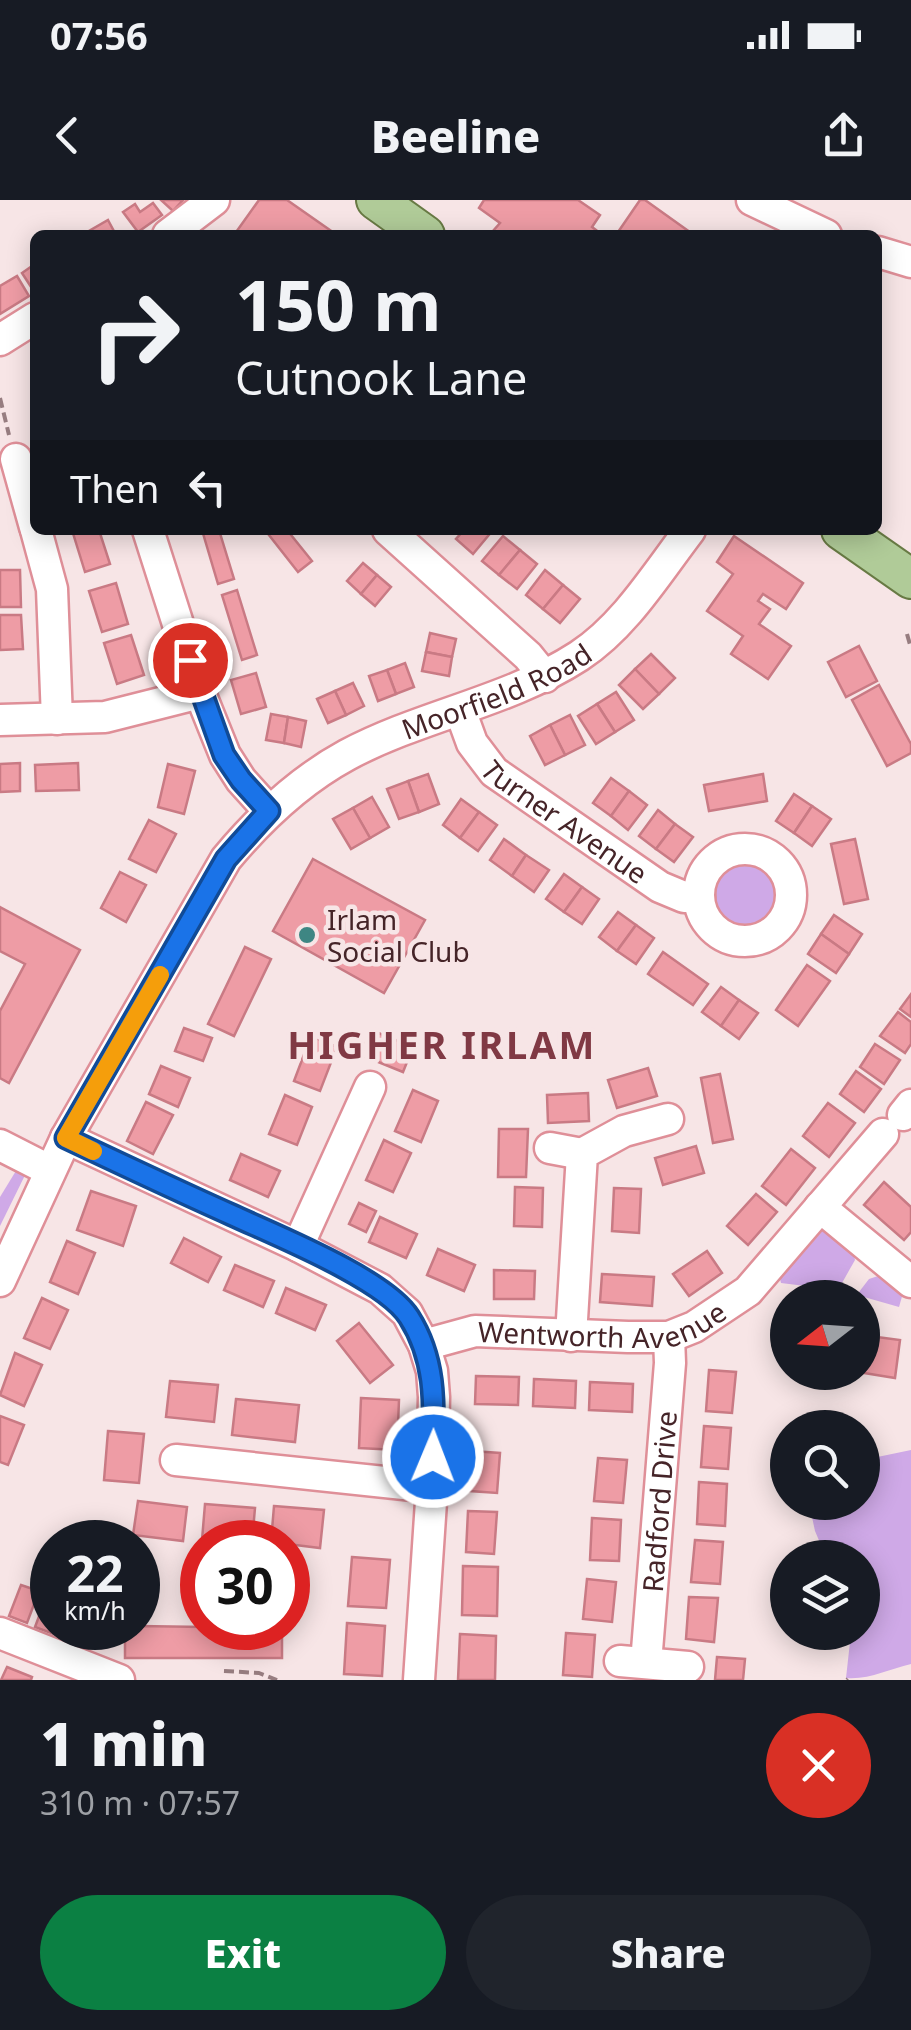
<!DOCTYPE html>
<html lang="en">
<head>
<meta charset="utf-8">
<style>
  :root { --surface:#171b24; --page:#20242c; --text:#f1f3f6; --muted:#9ea1a6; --accent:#0b8043 }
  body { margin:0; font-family:"Noto Sans",sans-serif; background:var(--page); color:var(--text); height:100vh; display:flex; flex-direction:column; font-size:38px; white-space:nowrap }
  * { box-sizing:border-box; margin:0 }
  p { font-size:32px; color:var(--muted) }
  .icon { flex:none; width:55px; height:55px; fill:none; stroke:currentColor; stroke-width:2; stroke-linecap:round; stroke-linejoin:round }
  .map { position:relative; height:1480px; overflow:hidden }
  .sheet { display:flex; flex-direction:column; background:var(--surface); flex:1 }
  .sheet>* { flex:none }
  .guide { position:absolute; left:30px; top:30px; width:852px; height:305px; border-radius:15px; box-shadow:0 5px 25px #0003; background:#171b24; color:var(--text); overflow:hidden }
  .needle { width:65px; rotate:253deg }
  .buttons { position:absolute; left:770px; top:1080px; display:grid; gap:20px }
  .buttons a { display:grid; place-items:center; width:110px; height:110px; border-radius:50%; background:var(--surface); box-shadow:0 5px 25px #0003; font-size:50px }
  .speed { position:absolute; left:30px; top:1320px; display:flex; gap:20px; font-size:50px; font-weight:700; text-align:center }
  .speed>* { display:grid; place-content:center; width:130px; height:130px; border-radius:50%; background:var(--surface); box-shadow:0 5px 25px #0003; line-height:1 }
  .speed small { font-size:25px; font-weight:400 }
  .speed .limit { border:15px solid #d22; background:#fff; color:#111 }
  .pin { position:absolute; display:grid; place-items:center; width:85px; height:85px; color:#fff; margin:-42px; border:5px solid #fff; border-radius:50%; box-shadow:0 2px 10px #0007 }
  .me { position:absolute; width:110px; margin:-55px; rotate:1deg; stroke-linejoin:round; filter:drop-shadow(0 0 8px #0008) }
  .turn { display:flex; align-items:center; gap:35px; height:210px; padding:0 40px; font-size:45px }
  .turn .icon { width:130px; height:130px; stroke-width:2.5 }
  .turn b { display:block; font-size:70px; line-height:85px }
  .then { display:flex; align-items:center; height:95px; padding:0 40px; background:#0003; gap:20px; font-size:38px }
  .round { display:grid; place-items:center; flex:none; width:105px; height:105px; border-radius:52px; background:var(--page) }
  .head { display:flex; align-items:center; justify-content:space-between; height:170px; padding:0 40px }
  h1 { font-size:60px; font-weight:800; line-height:75px }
  .cta { display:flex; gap:20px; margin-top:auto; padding:20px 40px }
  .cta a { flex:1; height:115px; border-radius:60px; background:var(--accent); color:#fff; font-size:40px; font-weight:800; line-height:115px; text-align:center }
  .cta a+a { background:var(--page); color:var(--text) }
  .status { display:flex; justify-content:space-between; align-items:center; height:70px; padding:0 50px; background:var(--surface); direction:ltr }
  .status svg { height:28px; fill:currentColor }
  header { display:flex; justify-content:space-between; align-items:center; height:130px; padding:0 40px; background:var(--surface); font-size:45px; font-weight:800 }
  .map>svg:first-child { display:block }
  .green { fill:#cfa9e7 }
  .building { fill:#ee9ca5; stroke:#c97a84; stroke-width:2.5 }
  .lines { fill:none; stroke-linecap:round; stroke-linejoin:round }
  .minor-casing { stroke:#df8f98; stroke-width:35 }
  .major-casing { stroke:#687a44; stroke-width:42 }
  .path { stroke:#977d80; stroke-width:4; stroke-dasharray:10 5; stroke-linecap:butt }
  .minor { stroke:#fff; stroke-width:30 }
  .major { stroke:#b0cb98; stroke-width:38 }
  .route-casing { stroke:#114b97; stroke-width:25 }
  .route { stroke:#1a73e8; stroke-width:18 }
  .slow { stroke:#f59e0b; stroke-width:18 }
  .poi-dot { fill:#3e8683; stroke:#f7e5e6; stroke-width:4 }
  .labels { text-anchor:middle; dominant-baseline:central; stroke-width:9; stroke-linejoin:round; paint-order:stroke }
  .street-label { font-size:28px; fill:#452428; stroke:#f7e5e6 }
  .poi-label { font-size:28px; fill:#452428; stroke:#f7e5e6; text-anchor:start }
  .district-label { font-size:38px; font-weight:bold; letter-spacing:2.5px; fill:#803944; stroke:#f7e5e6 }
</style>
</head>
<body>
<div class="status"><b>07:56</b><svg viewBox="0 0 49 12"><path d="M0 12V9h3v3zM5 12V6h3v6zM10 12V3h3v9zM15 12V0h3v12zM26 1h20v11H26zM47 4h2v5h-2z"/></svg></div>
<header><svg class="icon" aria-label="back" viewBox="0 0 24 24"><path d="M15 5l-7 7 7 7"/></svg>Beeline<svg class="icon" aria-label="share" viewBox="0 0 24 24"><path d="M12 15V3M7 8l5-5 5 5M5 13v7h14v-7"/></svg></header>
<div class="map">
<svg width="911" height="1480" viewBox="0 0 911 1480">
  <rect width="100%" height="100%" fill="#f7e5e6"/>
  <!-- green -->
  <g class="green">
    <circle cx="744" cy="693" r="36"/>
    <polygon points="22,961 30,965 0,1026 0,997"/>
    <polygon points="824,1029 853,1051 855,1060 838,1090 781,1083 780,1079"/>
    <polygon points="878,1076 889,1079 903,1093 899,1107 864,1097 859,1092 869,1079"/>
    <path d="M911 1250V1464C889 1469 869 1480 846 1478L851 1433 862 1432V1358L826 1357 815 1331 809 1303 862 1302 863 1260Z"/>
  </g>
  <!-- building -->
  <g class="building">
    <polygon points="161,0 183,0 173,11"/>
    <polygon points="259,0 287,0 337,35 234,35"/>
    <polygon points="484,0 578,0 600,15 592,27 596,30 592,35 499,35 493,31 500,23 479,8"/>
    <polygon points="640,0 645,0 694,35 616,35"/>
    <polygon points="153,3 162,15 138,32 123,12 135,4 140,12"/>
    <polygon points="108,20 116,35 82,35"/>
    <polygon points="35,64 35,93 22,73"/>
    <polygon points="17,76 29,96 0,114 0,86"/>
    <polygon points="72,330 99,330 110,364 85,372"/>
    <polygon points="202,330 219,330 234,379 218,384"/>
    <polygon points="265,330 287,330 312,361 298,372"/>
    <polygon points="464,330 493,330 473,354 456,339"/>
    <polygon points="503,336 520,350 499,375 482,361"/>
    <polygon points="734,336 803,383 786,409 763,394 758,401 770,409 759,424 791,446 768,479 731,454 743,436 707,411 733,374 717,362"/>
    <polygon points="520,350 537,364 517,389 499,375"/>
    <polygon points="363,363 377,375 361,394 347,381"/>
    <polygon points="0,370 20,370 21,407 0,407"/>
    <polygon points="545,370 563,385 543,409 526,395"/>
    <polygon points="377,375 391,387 375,406 361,394"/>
    <polygon points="116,383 128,424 102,432 89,391"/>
    <polygon points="563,385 580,399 560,423 543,409"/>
    <polygon points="237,390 257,455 242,460 222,395"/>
    <polygon points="0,415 21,415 23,449 0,450"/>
    <polygon points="430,433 456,439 452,457 426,452"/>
    <polygon points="131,435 144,475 117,484 104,443"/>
    <polygon points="859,446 877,481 846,497 828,462"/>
    <polygon points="426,452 452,457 449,476 422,471"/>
    <polygon points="651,454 675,478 659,494 635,469"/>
    <polygon points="405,463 414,487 396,494 387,470"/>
    <polygon points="635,469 659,494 643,509 619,485"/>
    <polygon points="387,470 396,494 378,501 369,476"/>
    <polygon points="256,473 266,507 241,514 231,480"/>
    <polygon points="353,483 364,506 346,515 335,491"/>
    <polygon points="879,485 911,544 911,553 887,566 852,500"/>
    <polygon points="335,491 346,515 328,523 317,499"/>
    <polygon points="616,492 634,520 615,532 597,504"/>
    <polygon points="597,504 615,532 596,544 578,516"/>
    <polygon points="271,514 288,517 284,543 266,540"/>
    <polygon points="570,515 585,545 565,555 550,525"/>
    <polygon points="288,517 306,521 301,547 284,543"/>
    <polygon points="550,525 565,555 545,565 530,536"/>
    <polygon points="20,563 20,591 0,592 0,564"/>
    <polygon points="78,563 79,590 36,591 35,565"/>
    <polygon points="168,564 195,571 184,614 158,607"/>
    <polygon points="428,574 439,604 419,612 408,581"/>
    <polygon points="763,574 767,601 709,611 704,585"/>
    <polygon points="611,578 629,591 611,616 593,603"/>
    <polygon points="408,581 419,612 399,619 387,589"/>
    <polygon points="629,591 647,605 628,630 611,616"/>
    <polygon points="794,594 812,606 794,633 776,621"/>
    <polygon points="372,597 389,627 370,638 353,608"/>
    <polygon points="461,599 479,612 460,638 443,625"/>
    <polygon points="812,606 831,619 812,646 794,633"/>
    <polygon points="353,608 370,638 351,649 333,619"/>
    <polygon points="658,610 675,624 656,649 639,636"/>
    <polygon points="479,612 497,625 478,651 460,638"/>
    <polygon points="149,620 176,634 156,672 129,659"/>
    <polygon points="675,624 693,637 674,662 656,649"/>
    <polygon points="504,639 526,655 512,676 490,660"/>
    <polygon points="855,639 868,699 844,704 831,644"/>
    <polygon points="526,655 549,670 534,692 512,676"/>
    <polygon points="313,659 425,720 384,793 273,731"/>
    <polygon points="120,672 146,685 126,722 101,708"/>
    <polygon points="564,674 582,687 564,712 546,699"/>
    <polygon points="582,687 599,699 582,724 564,712"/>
    <polygon points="0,707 80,750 9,883 0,878 0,811 25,764 0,751"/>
    <polygon points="618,712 636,725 617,751 599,737"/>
    <polygon points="834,715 862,734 849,754 821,734"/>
    <polygon points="636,725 654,738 636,764 617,751"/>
    <polygon points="821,734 849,754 836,773 808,754"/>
    <polygon points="245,747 271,759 234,836 208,824"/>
    <polygon points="663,752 708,784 693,805 648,774"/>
    <polygon points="807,765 830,781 798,826 776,810"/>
    <polygon points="721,787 739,800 721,826 702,812"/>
    <polygon points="911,794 911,817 900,809"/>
    <polygon points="739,800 758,813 739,839 721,826"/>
    <polygon points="898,812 911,822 911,844 905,853 880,836"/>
    <polygon points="184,828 212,838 203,861 175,851"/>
    <polygon points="371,830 413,847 403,872 361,855"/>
    <polygon points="311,836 337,847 320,891 294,881"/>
    <polygon points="875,844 900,860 884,884 860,867"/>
    <polygon points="161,866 190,878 178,907 149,894"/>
    <polygon points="648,868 657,896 617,908 608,880"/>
    <polygon points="856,871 881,889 864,912 840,894"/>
    <polygon points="720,874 733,939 713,943 701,878"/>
    <polygon points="413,890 438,901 421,942 395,931"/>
    <polygon points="588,893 589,921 548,923 547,895"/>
    <polygon points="285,895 312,907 297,945 269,934"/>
    <polygon points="146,902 173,915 153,954 127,941"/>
    <polygon points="828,903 855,923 829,957 803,936"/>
    <polygon points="499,929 528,929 526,977 498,977"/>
    <polygon points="384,940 411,953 393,992 366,980"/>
    <polygon points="696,946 704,973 663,985 655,958"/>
    <polygon points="791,949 815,968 786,1005 762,986"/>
    <polygon points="241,954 280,971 268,997 230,980"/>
    <polygon points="884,982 911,1007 911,1032 904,1040 864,1005"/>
    <polygon points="515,987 543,988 542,1027 514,1026"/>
    <polygon points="614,988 641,989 639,1033 612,1031"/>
    <polygon points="91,991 136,1006 123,1046 77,1030"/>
    <polygon points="756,994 777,1012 748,1045 727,1026"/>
    <polygon points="359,1003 376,1011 366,1032 349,1024"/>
    <polygon points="380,1017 417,1034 406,1058 369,1042"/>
    <polygon points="184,1038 221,1057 208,1082 171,1063"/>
    <polygon points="67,1041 95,1053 78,1094 50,1082"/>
    <polygon points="438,1049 475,1065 464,1091 427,1075"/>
    <polygon points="707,1051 722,1073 689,1096 673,1074"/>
    <polygon points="235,1065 274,1081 263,1107 224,1090"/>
    <polygon points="494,1070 535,1071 534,1099 494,1099"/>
    <polygon points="602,1074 654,1077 652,1106 600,1102"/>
    <polygon points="286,1088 326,1105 315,1130 276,1113"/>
    <polygon points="42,1098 68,1110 50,1149 24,1138"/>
    <polygon points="359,1123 393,1165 370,1183 337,1141"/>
    <polygon points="862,1135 900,1140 895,1178 858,1172 862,1172"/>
    <polygon points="15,1153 42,1165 24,1206 0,1195"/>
    <polygon points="709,1170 736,1172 732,1213 706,1211"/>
    <polygon points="476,1176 519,1177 518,1205 475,1204"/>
    <polygon points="534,1179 576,1181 575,1208 533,1206"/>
    <polygon points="170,1181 218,1185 214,1222 166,1217"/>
    <polygon points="590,1182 633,1184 632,1212 589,1210"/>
    <polygon points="361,1198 399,1200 397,1250 359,1248"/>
    <polygon points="236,1199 299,1205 295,1242 232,1235"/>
    <polygon points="0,1216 24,1225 8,1265 0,1262"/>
    <polygon points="704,1226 731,1228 728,1269 701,1267"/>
    <polygon points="108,1231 144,1234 139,1283 104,1280"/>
    <polygon points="472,1251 500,1253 497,1293 470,1291"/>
    <polygon points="598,1258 627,1260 623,1303 594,1301"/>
    <polygon points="699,1282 727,1284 725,1326 697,1324"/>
    <polygon points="138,1301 187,1307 183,1341 133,1335"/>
    <polygon points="205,1304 255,1308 252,1342 202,1340"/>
    <polygon points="274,1306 324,1310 320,1348 271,1342"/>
    <polygon points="468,1311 497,1312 494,1354 466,1352"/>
    <polygon points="592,1318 621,1320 619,1361 590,1360"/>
    <polygon points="695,1340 723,1342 720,1384 691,1382"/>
    <polygon points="352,1357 390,1360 386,1408 348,1406"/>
    <polygon points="463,1366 498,1367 497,1416 462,1415"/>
    <polygon points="587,1379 616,1382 612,1422 583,1419"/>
    <polygon points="21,1385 39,1391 27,1423 9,1416"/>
    <polygon points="47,1395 52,1397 52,1428 71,1428 67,1439 35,1427"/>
    <polygon points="689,1397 718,1398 714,1442 686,1439"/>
    <polygon points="347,1423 385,1426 382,1476 344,1474"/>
    <polygon points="138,1426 282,1428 282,1458 125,1458 125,1428"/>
    <polygon points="82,1428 100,1428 92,1448 76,1442"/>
    <polygon points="566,1433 595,1435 592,1477 563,1475"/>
    <polygon points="460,1434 496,1436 495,1480 458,1480"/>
    <polygon points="717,1457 745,1459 743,1480 715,1480"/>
    <polygon points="7,1467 32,1477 31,1480 1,1480"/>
  </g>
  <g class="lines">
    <!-- minor casing -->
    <g class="minor-casing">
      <g id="minor">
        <polyline points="752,0 826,35"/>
        <polyline points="168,35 214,0"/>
        <polyline points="878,52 911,62"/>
        <polyline points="0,140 35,118"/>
        <polyline points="16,259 35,327"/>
        <polyline points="36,330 52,389 57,519"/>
        <polyline points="148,330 200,493 225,555 241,580 269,611"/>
        <polyline points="388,330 528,456 545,477"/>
        <path id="s1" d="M460 510 472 543 494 572 660 687 684 697H699"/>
        <polyline points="0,520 105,517 200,493"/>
        <circle cx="745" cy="695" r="46"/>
        <polyline points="903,915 911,905"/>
        <polyline points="66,938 298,1046 380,1089 407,1113 424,1145 432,1171 434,1197 432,1287 419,1480"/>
        <polyline points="0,945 49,970"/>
        <polyline points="550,948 582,954"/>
        <polyline points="820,1007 911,1082"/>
        <polyline points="298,1046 370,887"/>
        <path id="s2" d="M0 1081 66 938 226 659C261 617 299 581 347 555 422 515 508 502 579 456 625 426 657 373 690 330"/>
        <polyline points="571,1136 582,954 624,931 668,919"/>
        <path id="s3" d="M424 1145 475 1131 628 1137H669L694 1127 748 1091 883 934"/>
        <polyline points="176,1260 432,1287"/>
        <polyline points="0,1433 119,1480"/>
        <polyline points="620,1461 688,1467"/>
        <path id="s4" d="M646 1463 670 1163 669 1137"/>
      </g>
    </g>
    <!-- major casing -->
    <g class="major-casing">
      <g id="major">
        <polyline points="376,0 425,35"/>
        <polyline points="841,330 911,379"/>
      </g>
    </g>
    <!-- path -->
    <g class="path">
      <polyline points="0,198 9,235"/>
      <polyline points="907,434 911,448"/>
      <polyline points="224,1471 259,1473 277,1480"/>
      <polyline points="847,1480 848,1479"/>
    </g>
    <!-- minor -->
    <use href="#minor" class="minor"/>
    <!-- major -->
    <use href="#major" class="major"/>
  </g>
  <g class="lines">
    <!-- route casing -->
    <g class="route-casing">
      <path id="route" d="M190 460 224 555 241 580 269 611 226 659 66 938C121 964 176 990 232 1015 275 1035 385 1079 409 1117 437 1161 434 1207 433 1257"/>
    </g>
    <!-- route -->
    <use href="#route" class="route"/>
    <!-- slow -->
    <polyline class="slow" points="93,951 66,938 160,775"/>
  </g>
  <!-- markers -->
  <circle class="poi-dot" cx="307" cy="735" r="10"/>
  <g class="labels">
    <!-- street labels -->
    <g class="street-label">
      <text stroke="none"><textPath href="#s2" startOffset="802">Moorfield Road</textPath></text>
      <text stroke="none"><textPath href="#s1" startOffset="158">Turner Avenue</textPath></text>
      <text stroke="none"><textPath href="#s3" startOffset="182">Wentworth Avenue</textPath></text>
      <text stroke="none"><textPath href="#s4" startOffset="162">Radford Drive</textPath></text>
    </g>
    <!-- poi labels -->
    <g class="poi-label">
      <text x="327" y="719">Irlam<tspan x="327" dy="32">Social Club</tspan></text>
    </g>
    <!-- district labels -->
    <g class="district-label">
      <text x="442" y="844">HIGHER IRLAM</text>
    </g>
  </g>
</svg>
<div class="buttons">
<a><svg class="needle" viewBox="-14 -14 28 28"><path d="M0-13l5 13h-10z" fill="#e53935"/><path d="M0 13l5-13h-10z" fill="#9ea1a6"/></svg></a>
<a><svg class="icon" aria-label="search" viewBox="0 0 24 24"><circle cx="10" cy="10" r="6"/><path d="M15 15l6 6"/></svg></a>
<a><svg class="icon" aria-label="layers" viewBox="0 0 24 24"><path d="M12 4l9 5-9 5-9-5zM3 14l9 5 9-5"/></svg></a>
</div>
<div class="speed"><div>22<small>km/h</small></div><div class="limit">30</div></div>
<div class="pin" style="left:190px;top:460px;background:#d93025"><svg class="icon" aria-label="arrive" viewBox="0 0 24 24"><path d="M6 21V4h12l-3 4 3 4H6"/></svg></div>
<svg class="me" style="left:433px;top:1257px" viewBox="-20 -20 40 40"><circle r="17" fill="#1a73e8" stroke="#fff" stroke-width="3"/><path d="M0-11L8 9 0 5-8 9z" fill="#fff"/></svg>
<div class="guide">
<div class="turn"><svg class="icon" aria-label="right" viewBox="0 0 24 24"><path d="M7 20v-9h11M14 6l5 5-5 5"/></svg><div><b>150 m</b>Cutnook Lane</div></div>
<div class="then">Then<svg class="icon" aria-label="left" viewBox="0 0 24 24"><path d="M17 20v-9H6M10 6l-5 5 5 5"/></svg></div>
</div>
</div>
<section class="sheet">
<div class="head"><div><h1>1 min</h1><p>310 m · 07:57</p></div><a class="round" style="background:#d93025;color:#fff"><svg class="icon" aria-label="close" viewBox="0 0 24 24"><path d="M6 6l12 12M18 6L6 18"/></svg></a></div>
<div class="cta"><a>Exit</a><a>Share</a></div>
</section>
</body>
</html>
